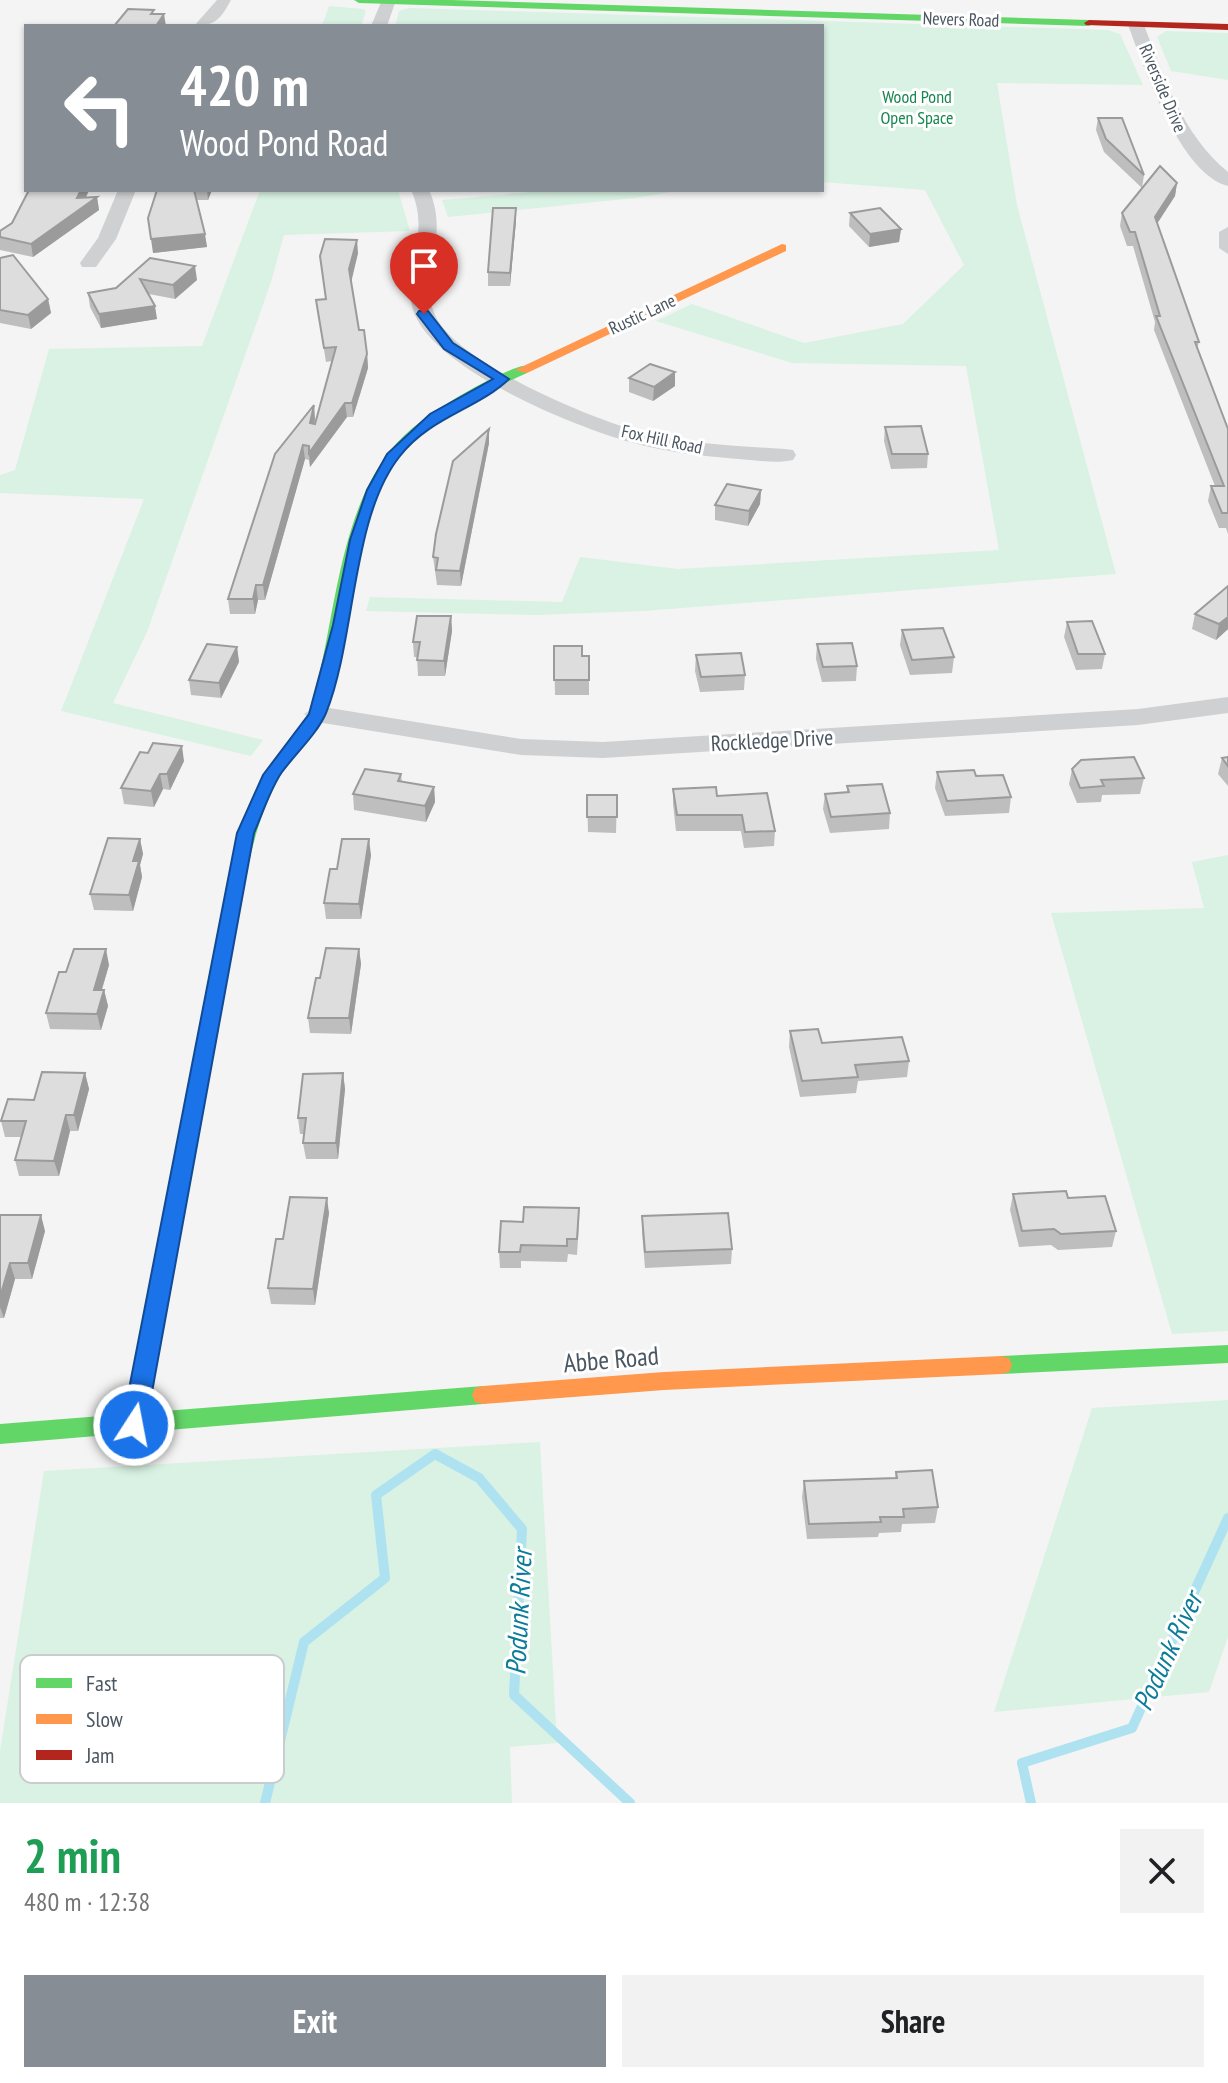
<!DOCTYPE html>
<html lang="en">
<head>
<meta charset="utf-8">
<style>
  :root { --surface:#fff; --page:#f2f2f2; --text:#202124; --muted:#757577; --accent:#868d94 }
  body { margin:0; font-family:"PT Sans Narrow",sans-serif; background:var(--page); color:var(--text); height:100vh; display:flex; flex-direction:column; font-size:30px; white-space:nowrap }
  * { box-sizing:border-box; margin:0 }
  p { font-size:26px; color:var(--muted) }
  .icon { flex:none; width:44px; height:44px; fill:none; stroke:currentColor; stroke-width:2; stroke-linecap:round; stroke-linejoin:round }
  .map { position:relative; height:1803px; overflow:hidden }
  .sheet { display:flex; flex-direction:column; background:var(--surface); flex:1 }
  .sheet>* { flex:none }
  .guide { position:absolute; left:24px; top:24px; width:800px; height:168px; border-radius:0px; box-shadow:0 2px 6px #0004; background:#868d94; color:#fff; overflow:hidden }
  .pin { position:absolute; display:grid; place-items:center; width:68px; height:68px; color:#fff; margin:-82px -34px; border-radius:50% 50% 50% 0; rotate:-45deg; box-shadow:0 0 8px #0007 }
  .pin .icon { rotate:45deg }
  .me { position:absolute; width:88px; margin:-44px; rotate:11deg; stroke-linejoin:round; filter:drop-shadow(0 0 6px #0008) }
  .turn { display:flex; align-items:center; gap:28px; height:168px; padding:0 24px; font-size:36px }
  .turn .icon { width:104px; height:104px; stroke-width:2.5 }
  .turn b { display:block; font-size:56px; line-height:68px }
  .round { display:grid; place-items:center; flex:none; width:84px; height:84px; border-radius:0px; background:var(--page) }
  .overview { display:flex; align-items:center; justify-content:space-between; height:136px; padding:0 24px }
  h1 { font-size:48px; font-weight:700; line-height:60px; color:#1e9e55 }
  .button { display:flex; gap:16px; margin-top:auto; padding:16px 24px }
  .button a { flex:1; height:92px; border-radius:0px; background:var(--accent); color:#fff; font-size:32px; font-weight:700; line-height:92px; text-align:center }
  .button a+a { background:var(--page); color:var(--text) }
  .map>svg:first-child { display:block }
  .green { fill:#d9f2e3 }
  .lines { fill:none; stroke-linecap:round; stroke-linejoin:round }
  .stream { stroke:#aee2f0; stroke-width:10 }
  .street { fill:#ced0d2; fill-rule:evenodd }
  .fast { fill:#63d668; fill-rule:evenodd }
  .slow { fill:#ff974d; fill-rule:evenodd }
  .jam { fill:#b3261e; fill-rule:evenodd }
  .wall { fill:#bebebf }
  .shaded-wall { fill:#9b9b9b }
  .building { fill:#ddddde; stroke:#9b9b9b; stroke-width:2 }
  .route { fill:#1a73e8; stroke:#114b97; stroke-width:2 }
  .labels { text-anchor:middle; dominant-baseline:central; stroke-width:6; stroke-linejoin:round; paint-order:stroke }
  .far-street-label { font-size:18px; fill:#4a5661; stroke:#fff }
  .far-park-label { font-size:18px; fill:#17864f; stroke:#fff }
  .street-label { font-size:22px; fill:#4a5661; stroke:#fff }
  .near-street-label { font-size:26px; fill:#4a5661; stroke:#fff }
  .near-water-label { font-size:28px; font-style:italic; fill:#0c7c9b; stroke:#fff }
  .key { fill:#fff; stroke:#c9ccd0; stroke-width:2 }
  .key-label { font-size:22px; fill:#4a5661 }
</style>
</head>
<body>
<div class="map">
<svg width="1228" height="1803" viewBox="0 0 1228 1803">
  <rect width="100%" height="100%" fill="#f4f4f4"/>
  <!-- green -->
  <g class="green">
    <polygon points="329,6 363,9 366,11 361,26 322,26"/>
    <polygon points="409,8 1108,30 1120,34 1143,85 997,83 1017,205 1116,574 644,611 536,615 366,611 370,597 562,602 580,557 678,569 999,550 966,366 792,363 656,321 692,304 804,343 903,324 964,265 925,190 822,182 822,26 395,26 399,11"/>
    <polygon points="1166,31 1228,33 1228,80 1171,71 1157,37"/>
    <polygon points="260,190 398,190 410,231 284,235 271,282 147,632 113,703 263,740 251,756 61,711 144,499 0,493 0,475 15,470 49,349 202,346"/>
    <polygon points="554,190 683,190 635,198 448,217 442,200"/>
    <polygon points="1228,855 1228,1331 1172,1334 1051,913 1204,908 1192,862"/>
    <polygon points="1228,1400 1228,1637 1209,1692 994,1712 1092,1408"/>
    <polygon points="540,1442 557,1743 510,1747 512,1803 0,1803 0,1751 44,1471"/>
  </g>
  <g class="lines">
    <!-- stream -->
    <g class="stream">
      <polyline points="265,1803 304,1642 385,1578 376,1495 435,1454 479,1478 522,1529 514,1695 630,1803"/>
      <polyline points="1031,1803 1022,1763 1132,1728 1228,1518"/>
    </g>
    <!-- street -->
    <g class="street">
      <path d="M217 0H231C221 18 216 26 194 26Z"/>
      <polygon points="382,0 396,0 387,26 371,26"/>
      <path d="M1131 22 1144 25C1165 79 1182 134 1228 172V186C1180 174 1144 67 1128 25Z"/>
      <polygon points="118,190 136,190 116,239 96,267 82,267 80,263 98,238"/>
      <path d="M411 190H429C451 238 417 277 435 315 456 363 595 421 645 433 691 444 738 446 785 449L793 450 796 455 793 460C776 464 756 460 738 459 702 456 665 452 630 442 573 426 439 371 415 315 398 275 433 238 411 190Z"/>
      <polygon points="1228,227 1228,254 1219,248 1219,232"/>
      <polygon points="1228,697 1228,713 1138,725 603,758 521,755 317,722 304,714 317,706 521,739 603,742 1138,709"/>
    </g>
    <!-- fast -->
    <g class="fast">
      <polygon points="354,0 451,0 1089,20 1094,23 1089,26 359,3"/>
      <path d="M522 366 527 367V373C483 393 436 416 403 453 356 504 347 641 326 711 315 736 293 753 280 776 252 825 245 883 235 937L232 941H220L217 937C227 883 235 825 263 776 276 753 298 736 310 711 335 629 336 519 390 451 407 429 433 412 456 398 477 386 499 373 522 366Z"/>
      <polygon points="1228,1345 1228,1363 1001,1374 993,1372 990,1365 993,1358 1001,1356"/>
      <polygon points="483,1386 491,1388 494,1395 491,1402 483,1404 0,1444 0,1424"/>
    </g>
    <!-- slow -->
    <g class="slow">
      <polygon points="782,244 786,245 786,251 527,373 515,370"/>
      <polygon points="1001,1356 1009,1358 1012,1365 1009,1372 1001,1374 664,1390 483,1404 475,1402 472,1395 475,1388 483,1386 664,1372"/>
    </g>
    <!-- jam -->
    <g class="jam">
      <polygon points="1089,20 1228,24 1228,30 1086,25 1084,23"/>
      <polygon points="226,931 235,937 145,1425 142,1432 134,1435 126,1432 123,1425 217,937"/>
    </g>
  </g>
  <!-- wall -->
  <g class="wall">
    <polygon points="1098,118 1144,175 1142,188 1104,152 1096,130"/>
    <polygon points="1177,183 1175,196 1157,223 1199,342 1197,349 1228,429 1228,534 1226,528 1219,528 1208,501 1211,486 1215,486 1154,330 1155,322 1133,246 1127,246 1120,226 1122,213"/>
    <polygon points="29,190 89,190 86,198 97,197 99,210 33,257 0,250 0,231 12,223"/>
    <polygon points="157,190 212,190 208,200 197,200 207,247 153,253"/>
    <polygon points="516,208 516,221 510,286 488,286 488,272"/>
    <polygon points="850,213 901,229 899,242 869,247 849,226"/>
    <polygon points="358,253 351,280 359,330 367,354 368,368 353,417 347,417 310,467 309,460 305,459 265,600 258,600 255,614 230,614 228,599 314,405 315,424 332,361 326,362 316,300 326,299"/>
    <polygon points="0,258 48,299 51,313 31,329 0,323"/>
    <polygon points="150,258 197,280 175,299 149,294 157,319 101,328 90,307 88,293 116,288"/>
    <polygon points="675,372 675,386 653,401 629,392 629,378"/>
    <polygon points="885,427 928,454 927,468 891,469 884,441"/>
    <polygon points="489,429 489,443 461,586 437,585 433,557"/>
    <polygon points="761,490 760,504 748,526 715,520 715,505"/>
    <polygon points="1228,586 1228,629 1216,640 1192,629 1195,614"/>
    <polygon points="451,616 452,631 445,676 418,676 417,657 414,657 413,642"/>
    <polygon points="1067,622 1105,654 1102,669 1076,670 1064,637"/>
    <polygon points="902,630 954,657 952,673 910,675 900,645"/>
    <polygon points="817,644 857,666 856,681 822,682 816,659"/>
    <polygon points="554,646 582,656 589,656 589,695 555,695"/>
    <polygon points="237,647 239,662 221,698 191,695 189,680"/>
    <polygon points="696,655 745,675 744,690 700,692 695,671"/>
    <polygon points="1228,757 1228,786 1218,774 1222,758"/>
    <polygon points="184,761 170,790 163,789 154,807 124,804 121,788"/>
    <polygon points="1072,769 1144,778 1140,794 1102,795 1101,802 1077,803 1069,784"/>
    <polygon points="937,772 1011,797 1009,813 945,816 935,788"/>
    <polygon points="401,774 402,782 434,787 435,802 426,822 354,810 353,794"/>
    <polygon points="847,786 890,813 889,829 830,833 823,809 825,794 847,792"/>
    <polygon points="673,789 717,796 775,831 774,846 744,848 741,831 676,831 673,804"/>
    <polygon points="587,795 617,795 616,833 588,832"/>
    <polygon points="140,839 143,854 140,865 142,877 133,911 94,910 90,894"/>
    <polygon points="371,855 361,919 326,919 324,903 337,869"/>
    <polygon points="359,949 361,964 351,1034 310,1033 308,1018 320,978"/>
    <polygon points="109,965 102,990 104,990 108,1006 101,1030 50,1029 46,1013 66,972"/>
    <polygon points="790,1031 822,1043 909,1061 907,1077 858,1081 856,1093 800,1097 789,1047"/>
    <polygon points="85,1073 89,1089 78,1131 70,1131 59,1176 19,1176 15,1160 21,1137 5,1137 1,1121 34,1100"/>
    <polygon points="343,1073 345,1089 338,1159 306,1159 303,1143 305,1134 300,1134 298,1118"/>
    <polygon points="1013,1194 1068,1198 1116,1231 1112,1247 1058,1250 1051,1245 1019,1247 1010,1210"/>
    <polygon points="329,1213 315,1305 271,1304 268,1288 283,1239"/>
    <polygon points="0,1215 45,1231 32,1279 15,1279 4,1318 0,1318"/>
    <polygon points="642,1216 732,1249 731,1264 645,1268 642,1232"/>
    <polygon points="579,1224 577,1255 568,1254 567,1262 521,1261 521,1268 500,1268 499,1252"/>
    <polygon points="896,1472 938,1507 935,1523 902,1524 901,1532 879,1533 878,1537 807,1539 802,1497 804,1481 895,1478"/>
  </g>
  <!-- shaded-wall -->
  <g class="shaded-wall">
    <polygon points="164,14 166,26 156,26"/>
    <polygon points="1177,183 1175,196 1153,230 1155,217"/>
    <polygon points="81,190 89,190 80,210 97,197 99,210 33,257 31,244 77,198"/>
    <polygon points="207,190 212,190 208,200"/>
    <polygon points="516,208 516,221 510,286 510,273"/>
    <polygon points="901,229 899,242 869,247 870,234"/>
    <polygon points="205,234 207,247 153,253 151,239"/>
    <polygon points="357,240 358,253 351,283 349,269"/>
    <polygon points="195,266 197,280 175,299 173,285"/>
    <polygon points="48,299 51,313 31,329 28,315"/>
    <polygon points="155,306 157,319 101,328 99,314"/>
    <polygon points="367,354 368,368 353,417 352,403"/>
    <polygon points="675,372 675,386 653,401 654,387"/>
    <polygon points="345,403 347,417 310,467 309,453"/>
    <polygon points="314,405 315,419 311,438 310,423"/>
    <polygon points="489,429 489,443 461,586 460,571"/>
    <polygon points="303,445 305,459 265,600 263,585"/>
    <polygon points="761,490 760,504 748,526 749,511"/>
    <polygon points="256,585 258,600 255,614 253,599"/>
    <polygon points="451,616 452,631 445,676 444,661"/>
    <polygon points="1228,617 1228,629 1216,640 1219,624"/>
    <polygon points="237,647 239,662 221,698 219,683"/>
    <polygon points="182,746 184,761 170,790 167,774"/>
    <polygon points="160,774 163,789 154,807 151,791"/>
    <polygon points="434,787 435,802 426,822 425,806"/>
    <polygon points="140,839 143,854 140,865 142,877 133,911 129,895 133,861"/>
    <polygon points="369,839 371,855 361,919 359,904"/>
    <polygon points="106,949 109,965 97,1005 94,990"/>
    <polygon points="359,949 361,964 351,1034 349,1018"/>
    <polygon points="104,990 108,1006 101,1030 97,1014"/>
    <polygon points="85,1073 89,1089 78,1131 74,1115"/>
    <polygon points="343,1073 345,1089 338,1159 336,1143"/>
    <polygon points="66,1115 70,1131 59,1176 54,1161"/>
    <polygon points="327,1198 329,1213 315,1305 313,1289"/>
    <polygon points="41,1215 45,1231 32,1279 28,1263"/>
    <polygon points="10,1263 15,1279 4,1318 0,1307 0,1297"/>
  </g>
  <!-- building -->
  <g class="building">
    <polygon points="128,9 154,10 151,14 164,14 156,26 114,26"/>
    <polygon points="1098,118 1122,118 1144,175 1106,139"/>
    <polygon points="1160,166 1177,183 1155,217 1199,342 1195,342 1228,429 1228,513 1222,513 1211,486 1224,486 1156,316 1160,316 1135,232 1130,232 1122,213"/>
    <polygon points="29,190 81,190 77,198 97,197 31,244 0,237 0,231 12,223"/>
    <polygon points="157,190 194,190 205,234 151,239 148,218"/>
    <polygon points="493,208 516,208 510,273 488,272"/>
    <polygon points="880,208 901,229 870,234 850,213"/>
    <polygon points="325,239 357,240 349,269 359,330 364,330 367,354 352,403 345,403 309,453 309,446 303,445 263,585 256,585 253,599 228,599 275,454 314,405 310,423 315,424 336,347 324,348 316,300 326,299 320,256"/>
    <polygon points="13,255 48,299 28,315 0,310 0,258"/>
    <polygon points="150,258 195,266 173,285 140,279 155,306 99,314 88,293 116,288"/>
    <polygon points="650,364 675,372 654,387 629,378"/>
    <polygon points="921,426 928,454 892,454 885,427"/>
    <polygon points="489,429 460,571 436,570 438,558 433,557 436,534 453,461"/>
    <polygon points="727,484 761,490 749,511 715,505"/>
    <polygon points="1228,586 1228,617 1219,624 1195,614"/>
    <polygon points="417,616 451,616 444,661 417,660 420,642 413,642"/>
    <polygon points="1092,621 1105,654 1078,654 1067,622"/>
    <polygon points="943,628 954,657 912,660 902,630"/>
    <polygon points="852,643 857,666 823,667 817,644"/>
    <polygon points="207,644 237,647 219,683 189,680"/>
    <polygon points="554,646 582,646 582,656 589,656 589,680 554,680"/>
    <polygon points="741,653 745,675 701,677 696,655"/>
    <polygon points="153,743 182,746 167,774 160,774 151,791 121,788 140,752 148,753"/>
    <polygon points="1134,757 1144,778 1101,780 1104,786 1080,788 1072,769 1081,760"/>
    <polygon points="1228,757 1228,766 1222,758"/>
    <polygon points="365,769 401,774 398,781 434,787 425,806 353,794"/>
    <polygon points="974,770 976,776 1003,775 1011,797 947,801 937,772"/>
    <polygon points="882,784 890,813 831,817 825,794 849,792 847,786"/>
    <polygon points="716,787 717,796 767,793 775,831 745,832 742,815 677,815 673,789"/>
    <rect x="587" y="795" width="30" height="22"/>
    <polygon points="108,838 140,839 133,861 139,861 129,895 90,894"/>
    <polygon points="342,839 369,839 359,904 324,903 330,869 337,869"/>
    <polygon points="326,948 359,949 349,1018 308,1018 316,978 320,978"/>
    <polygon points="74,949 106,949 94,990 104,990 97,1014 46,1013 59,972 66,972"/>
    <polygon points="818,1029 822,1043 902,1037 909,1061 855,1065 858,1077 802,1081 790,1031"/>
    <polygon points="42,1072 85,1073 74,1115 66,1115 54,1161 15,1160 26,1121 1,1121 8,1099 34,1100"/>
    <polygon points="343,1073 336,1143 303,1143 306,1118 298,1118 303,1074"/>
    <polygon points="1066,1191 1068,1198 1105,1196 1116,1231 1061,1234 1054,1229 1022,1231 1013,1194"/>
    <polygon points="290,1197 327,1198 313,1289 268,1288 276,1239 283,1239"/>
    <polygon points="524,1207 579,1208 577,1239 567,1239 567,1246 521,1245 520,1252 499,1252 501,1221 523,1222"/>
    <polygon points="728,1213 732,1249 645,1252 642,1216"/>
    <polygon points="0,1215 41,1215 28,1263 10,1263 0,1297"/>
    <polygon points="932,1470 938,1507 903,1509 904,1517 880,1517 881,1522 809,1524 804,1481 897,1478 896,1472"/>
  </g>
  <!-- route -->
  <path class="route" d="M419 311H428L453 343 509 379C478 409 430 417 400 456 351 517 356 639 326 713 317 734 296 753 282 772 270 789 263 813 254 833L146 1425 142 1432 134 1435 126 1432 122 1425 237 833 263 775 309 714 333 625 350 540 367 490 387 454 430 414 493 379 444 349 417 314Z"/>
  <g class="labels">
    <!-- far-street labels -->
    <g class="far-street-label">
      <text transform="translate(961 19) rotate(2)">Nevers Road</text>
      <text transform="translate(1163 88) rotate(67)">Riverside Drive</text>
      <text transform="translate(642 314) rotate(-25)">Rustic Lane</text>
      <text transform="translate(662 439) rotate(12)">Fox Hill Road</text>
    </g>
    <!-- far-park labels -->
    <g class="far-park-label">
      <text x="917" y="96">Wood Pond<tspan x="917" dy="21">Open Space</tspan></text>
    </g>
    <!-- street labels -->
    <g class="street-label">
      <text transform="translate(772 740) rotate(-3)">Rockledge Drive</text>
    </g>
    <!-- near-street labels -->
    <g class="near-street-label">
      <text transform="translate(611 1359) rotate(-5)">Abbe Road</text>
    </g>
    <!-- near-water labels -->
    <g class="near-water-label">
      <text transform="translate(518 1612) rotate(-87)">Podunk River</text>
      <text transform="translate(1167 1651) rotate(-65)">Podunk River</text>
    </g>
  </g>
  <!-- legend -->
  <rect x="20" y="1655" width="264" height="128" rx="12" class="key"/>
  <rect x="36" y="1678" width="36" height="10" fill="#63d668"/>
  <rect x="36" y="1714" width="36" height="10" fill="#ff974d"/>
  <rect x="36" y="1750" width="36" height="10" fill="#b3261e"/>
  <g class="key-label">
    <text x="86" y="1691">Fast</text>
    <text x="86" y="1727">Slow</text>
    <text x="86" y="1763">Jam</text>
  </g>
</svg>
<div class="pin" style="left:424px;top:314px;background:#d93025"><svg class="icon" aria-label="arrive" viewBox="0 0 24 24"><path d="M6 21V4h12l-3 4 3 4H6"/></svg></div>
<svg class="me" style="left:134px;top:1425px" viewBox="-20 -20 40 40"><circle r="17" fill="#1a73e8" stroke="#fff" stroke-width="3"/><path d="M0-11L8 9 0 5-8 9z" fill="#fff"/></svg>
<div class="guide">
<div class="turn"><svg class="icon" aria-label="left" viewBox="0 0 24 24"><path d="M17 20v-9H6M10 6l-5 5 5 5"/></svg><div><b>420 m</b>Wood Pond Road</div></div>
</div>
</div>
<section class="sheet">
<div class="overview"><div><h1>2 min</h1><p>480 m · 12:38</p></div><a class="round"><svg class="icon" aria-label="close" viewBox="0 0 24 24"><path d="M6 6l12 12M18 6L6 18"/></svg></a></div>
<div class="button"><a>Exit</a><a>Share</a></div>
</section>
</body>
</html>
